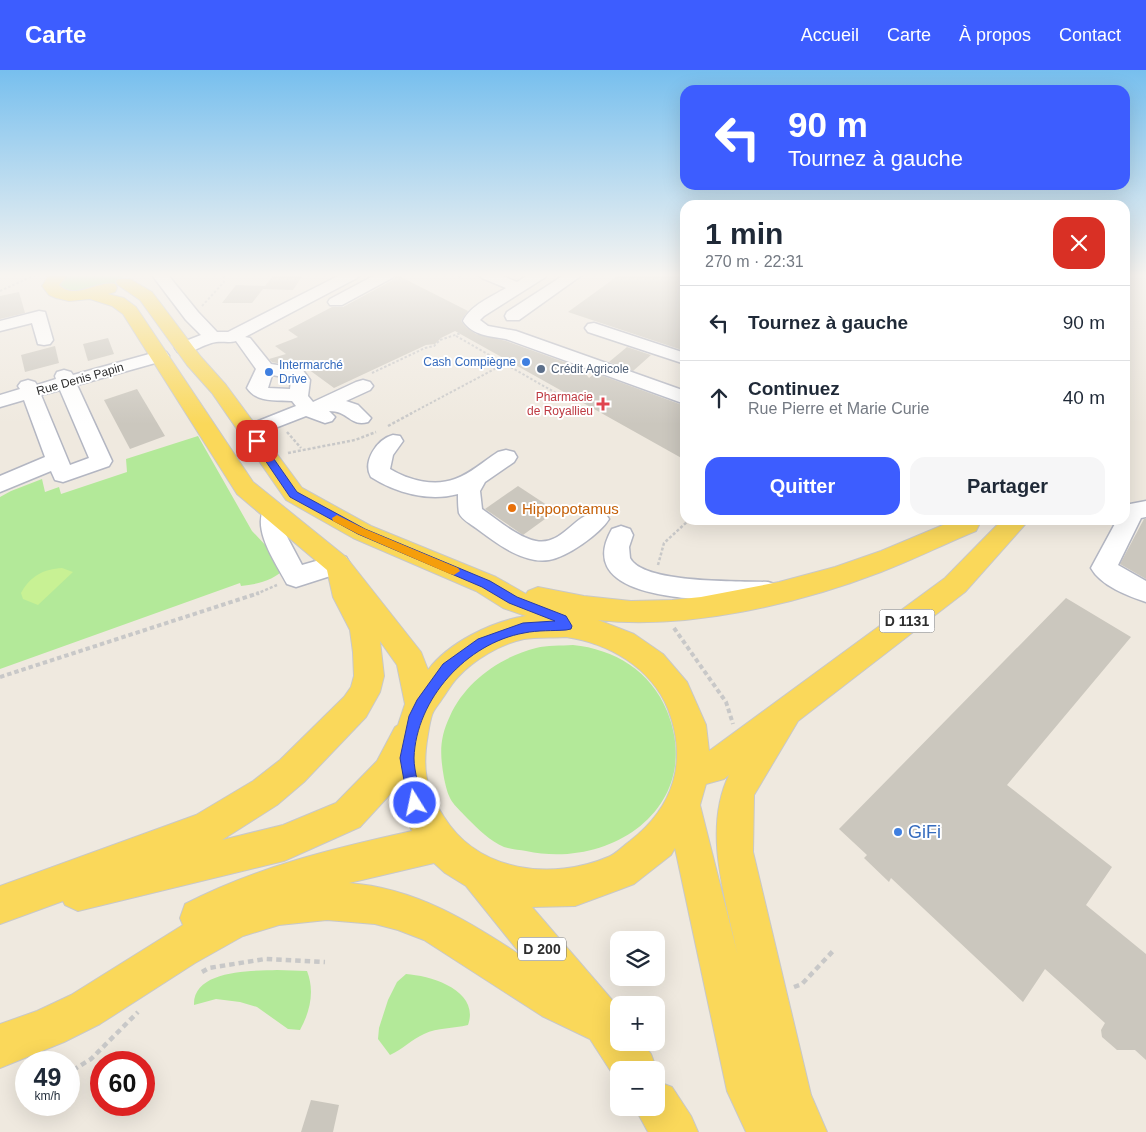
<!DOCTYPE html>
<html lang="fr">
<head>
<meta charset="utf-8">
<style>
  :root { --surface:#fff; --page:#f6f6f7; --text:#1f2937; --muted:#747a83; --line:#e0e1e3; --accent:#3d5dff }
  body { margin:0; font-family:Helvetica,sans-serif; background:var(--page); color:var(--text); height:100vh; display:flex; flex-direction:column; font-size:19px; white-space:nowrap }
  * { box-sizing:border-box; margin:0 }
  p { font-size:16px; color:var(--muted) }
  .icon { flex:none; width:28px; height:28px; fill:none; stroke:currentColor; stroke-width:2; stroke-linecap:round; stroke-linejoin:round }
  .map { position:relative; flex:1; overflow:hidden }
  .details { position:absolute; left:680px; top:130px; width:450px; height:325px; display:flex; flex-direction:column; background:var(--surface); border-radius:15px; box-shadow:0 5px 20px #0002 }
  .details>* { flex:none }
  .banner { position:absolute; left:680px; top:15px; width:450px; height:105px; border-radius:15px; box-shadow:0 5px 20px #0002; background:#3d5dff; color:#fff; overflow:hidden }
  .tools { position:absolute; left:610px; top:861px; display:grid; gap:10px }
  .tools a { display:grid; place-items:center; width:55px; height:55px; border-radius:10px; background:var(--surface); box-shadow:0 5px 20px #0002; font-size:25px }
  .speed { position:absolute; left:15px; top:981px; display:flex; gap:10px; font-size:25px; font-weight:700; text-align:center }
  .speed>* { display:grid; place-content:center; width:65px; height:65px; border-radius:50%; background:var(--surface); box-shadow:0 5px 20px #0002; line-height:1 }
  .speed small { font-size:12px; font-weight:400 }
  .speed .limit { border:8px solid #d22; background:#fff; color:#111 }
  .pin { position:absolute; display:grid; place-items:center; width:42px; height:42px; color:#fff; margin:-21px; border-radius:10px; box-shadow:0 2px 8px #0006 }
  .me { position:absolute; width:55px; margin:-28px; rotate:350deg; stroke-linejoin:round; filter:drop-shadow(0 0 4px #0008) }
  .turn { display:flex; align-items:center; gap:18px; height:105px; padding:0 25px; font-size:22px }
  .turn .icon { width:65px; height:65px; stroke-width:2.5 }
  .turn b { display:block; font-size:35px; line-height:42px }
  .round { display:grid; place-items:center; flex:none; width:52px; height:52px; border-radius:15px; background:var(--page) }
  .head { display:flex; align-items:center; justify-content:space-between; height:85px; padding:0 25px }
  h1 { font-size:30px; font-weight:700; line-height:38px }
  .button { display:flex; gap:10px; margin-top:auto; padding:10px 25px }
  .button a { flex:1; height:58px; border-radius:15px; background:var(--accent); color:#fff; font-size:20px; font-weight:700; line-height:58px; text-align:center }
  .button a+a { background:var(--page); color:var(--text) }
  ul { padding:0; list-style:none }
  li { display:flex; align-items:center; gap:15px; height:75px; padding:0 25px; border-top:1px solid var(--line) }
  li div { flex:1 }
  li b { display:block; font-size:19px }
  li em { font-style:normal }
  header { display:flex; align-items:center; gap:30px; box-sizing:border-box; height:70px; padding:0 25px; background:var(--accent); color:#fff }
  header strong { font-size:24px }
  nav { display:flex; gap:28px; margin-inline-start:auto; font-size:18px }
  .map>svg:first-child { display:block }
  .green { fill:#b3e999 }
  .pitch { fill:#c8f194 }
  .building { fill:#cbc7be }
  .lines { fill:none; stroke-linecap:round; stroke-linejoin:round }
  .minor-casing { stroke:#b3b6c2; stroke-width:3 }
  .major-casing { stroke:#c8c8c8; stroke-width:2 }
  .path-far3 { stroke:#c8c8c8; stroke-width:2; stroke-dasharray:2.5 2; stroke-linecap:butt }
  .path-far2 { stroke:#c8c8c8; stroke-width:2.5; stroke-dasharray:3 2; stroke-linecap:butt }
  .path-far1 { stroke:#c8c8c8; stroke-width:4; stroke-dasharray:4.5 3; stroke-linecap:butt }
  .path { stroke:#c8c8c8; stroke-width:4.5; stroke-dasharray:5.5 4; stroke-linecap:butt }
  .minor { fill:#fff; fill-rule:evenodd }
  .major { fill:#fad85a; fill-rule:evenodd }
  .route { fill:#3d5dff; stroke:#283ca6 }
  .slow { fill:#f59e0b }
  .shop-dot { fill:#3f7fe0; stroke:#fff; stroke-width:2 }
  .service-dot { fill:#5c6f8a; stroke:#fff; stroke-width:2 }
  .health-dot { fill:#e0444e; stroke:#fff; stroke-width:2 }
  .food-dot { fill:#e8710a; stroke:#fff; stroke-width:2 }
  .labels { text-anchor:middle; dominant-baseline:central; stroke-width:4; stroke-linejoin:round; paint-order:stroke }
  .far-shop-label { font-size:12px; fill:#366cbe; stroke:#fff; text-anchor:end }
  .far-service-label { font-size:12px; fill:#4e5e75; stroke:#fff; text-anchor:start }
  .far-street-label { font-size:12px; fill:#2d2d2d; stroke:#fff }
  .far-health-label { font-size:12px; fill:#be3a42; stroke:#fff; text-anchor:end }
  .shield { fill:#fff; stroke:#6c6c6c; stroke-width:1 }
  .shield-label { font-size:14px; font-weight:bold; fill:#2d2d2d }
  .food-label { font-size:15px; fill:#c56008; stroke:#fff; text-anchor:start }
  .near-shop-label { font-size:18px; fill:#366cbe; stroke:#fff; text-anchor:start }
</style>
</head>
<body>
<header>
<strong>Carte</strong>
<nav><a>Accueil</a><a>Carte</a><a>À propos</a><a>Contact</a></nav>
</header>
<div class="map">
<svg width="1146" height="1062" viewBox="0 0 1146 1062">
  <rect width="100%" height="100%" fill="#efe9df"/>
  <!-- green -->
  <g class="green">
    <path d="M67 205H124C112 225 80 222 60 220L58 212Z"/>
    <path d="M198 366 252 461 286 497C274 511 258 514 241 516L240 513 0 599V427L11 421 42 409 45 422 59 417 61 424 127 402 126 389Z"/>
    <path d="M573 575C614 579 651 601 667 641 705 735 613 800 526 781 519 780 510 779 504 777 490 771 478 759 468 749 452 732 449 732 444 708 440 685 439 669 450 646 465 612 500 587 536 578 547 575 561 576 573 575Z"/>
    <path d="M277 900 307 901C315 921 310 942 300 960L288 959 257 937 240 932 216 929 194 935C193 899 254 901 277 900Z"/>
    <path d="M406 904C433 906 480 921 468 955 453 959 438 957 424 964 412 969 402 980 390 985L378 969 379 958 388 930 397 912Z"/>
  </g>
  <!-- pitch -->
  <path class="pitch" d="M62 498 73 502 38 535 23 529 21 523C30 506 44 499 62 498Z"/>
  <!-- building -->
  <g class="building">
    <polygon points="274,205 303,205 293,220 263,219 252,233 222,233 236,215 265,216"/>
    <polygon points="397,205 468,241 461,251 466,257 476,264 506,271 581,298 589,308 595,303 685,336 685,390 455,261 441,268 435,274 426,275 334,318 308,299 272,292 269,289 286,284 275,276 298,267 288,260 332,237 343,237 393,210"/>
    <polygon points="619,205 685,205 685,281 568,242"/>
    <polygon points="19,222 25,243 0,249 0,226"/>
    <polygon points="108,268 114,284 88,291 83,274"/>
    <polygon points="55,276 59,293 25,302 21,285"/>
    <polygon points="627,277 651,285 633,301 609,292"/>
    <polygon points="137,319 165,366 130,379 104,330"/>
    <polygon points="518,416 556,441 523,465 485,439"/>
    <polygon points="1144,449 1146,449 1146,509 1120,494"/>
    <polygon points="1066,528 1131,567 1007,715 1112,797 1086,835 1146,884 1146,990 1135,980 1117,980 1102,967 1101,960 1105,953 1045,899 1023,932 891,808 889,812 864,788 867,785 839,759"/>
    <polygon points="311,1030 339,1035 333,1062 301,1062"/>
  </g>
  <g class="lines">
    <!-- minor casing -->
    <g class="minor-casing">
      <g id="minor">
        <path d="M152 205H168L198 242 217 262H228L340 205H360L357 208 245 267 250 268 271 294 302 299 310 310 308 326 313 332 356 312 363 310 370 312 373 316 370 320 346 331 358 335 371 348 368 352C350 357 349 341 329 341L335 347 332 351 325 353 306 346 257 365 250 367 243 365 240 361 243 357 296 336 292 331C276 330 257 333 247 318L256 299 236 271C229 273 223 271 216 272 202 274 192 285 178 282L175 278 178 274 201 265 186 250ZM272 305 289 308 291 311 290 319 268 318Z"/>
        <polygon points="375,205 395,205 392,208 342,235 330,235 328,232 330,229"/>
        <path d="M479 205H500L517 212 528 205H547L544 208 484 246 480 250 488 256 516 261 685 321V334L506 269C490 266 473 266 463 251 471 235 491 227 506 218L482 208Z"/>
        <polygon points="564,205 582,205 519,250 507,250 505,246 507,242"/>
        <polygon points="39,241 45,242 53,270 50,274 44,275 38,274 32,253 0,261 0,251"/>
        <polygon points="594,253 685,283 685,294 588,262 585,258 588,254"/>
        <path d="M160 281 166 282 169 286 166 290 77 315 112 391 109 396 63 412 55 410 51 401 0 422V406L45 387 24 330 0 337V325L20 319 18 316 21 312 28 310 35 312 37 315 56 309 55 306 57 302 64 300 71 302 73 305ZM60 320 89 388 70 395 41 325Z"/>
        <path d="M393 365 400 366 403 371 393 385 390 399C408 410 434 417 455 409 470 404 484 391 498 382L506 380 514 382 517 387 514 392 485 412 480 421 482 439C498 450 517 467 536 471 565 477 578 435 605 443L609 449C600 464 567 487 549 490 523 494 496 473 476 458 471 454 462 450 459 443 458 437 458 430 458 424 429 432 396 423 371 407 362 392 377 369 393 365Z"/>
        <path d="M1146 431V447L1141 448 1118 495 1146 511V532C1128 526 1101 516 1091 498L1117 450H1125V435Z"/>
        <path d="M273 434 281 436 285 442 284 461 302 495 337 485 346 487 350 494 346 501 296 517 287 514C276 493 251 459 265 436Z"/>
        <path d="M621 456 630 459 633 465 629 477 630 488C643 514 740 511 768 512L777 515 781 522 777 529C758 535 733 531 712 530 674 528 576 522 612 459Z"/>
      </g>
    </g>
    <!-- major casing -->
    <g class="major-casing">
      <g id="major">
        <path d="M49 205H68L59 215C75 231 97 210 115 214L117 218 115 222 108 224 124 228 136 237 253 412 346 487 421 582 428 600C448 573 492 551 526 546L503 538 476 521 353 468 286 430 212 323 187 295 140 230 118 215 116 212 118 209H130L152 222 201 287 226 315 302 418 371 456 496 507 526 524 528 521 538 517 584 526 631 531 672 530 701 527 779 512 835 497 881 481 955 450H976L979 455 976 461C944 474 913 490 881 502 798 534 687 560 598 550L634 564 663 584 687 612 706 655 709 681 945 508 1002 450H1029L965 522 798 651 754 725 753 782 811 1025 827 1062H746L727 1021 675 778 671 785 634 814 621 819 575 836 532 837 619 938V972H642L651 984 657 1000 656 1002V1000H619V1014L590 969 542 946 424 870 398 860 375 854 327 850 279 855 243 866 195 893 100 954 64 972 0 998V954L37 941 71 925 183 855 180 848 185 834C256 797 335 778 412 761L398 733 395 719 360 757 284 791 78 841 65 835 63 831 0 854V816L196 745 253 711 280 690 344 627 351 617 354 606 353 582 350 560 333 527 327 500 237 424 123 244 112 236 90 229 69 231 56 228 49 225 42 216ZM566 567C608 573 651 597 668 639 688 691 674 737 630 771 623 776 616 784 608 787 552 811 478 802 444 747 425 718 422 698 428 664 429 658 430 651 432 645 434 639 439 634 442 629 447 622 452 613 458 607 474 590 500 574 524 569 537 567 552 568 566 567ZM380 571 397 595 405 634 398 655 395 657 377 691 336 733 283 755 222 770 277 735 304 712 366 647 380 622 384 606ZM729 705C702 761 726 829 738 886L700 735 706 714 724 709ZM434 793 445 803 466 816 523 887C469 851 415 818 349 813Z"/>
        <polygon points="656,1011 672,1017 691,1046 698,1062 648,1062 635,1038 656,1038"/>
      </g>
    </g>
    <!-- path-far3 -->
    <g class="path-far3">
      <polyline points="459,208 460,205"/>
      <polyline points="0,221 35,205"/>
      <polyline points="202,236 224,212 224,205"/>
      <polyline points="456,266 556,323"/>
      <polyline points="372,303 425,278 434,276 440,270 461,263"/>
      <polyline points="410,344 504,294"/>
    </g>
    <!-- path-far2 -->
    <g class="path-far2">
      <polyline points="388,356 412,343"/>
      <polyline points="287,362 301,378"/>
      <polyline points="288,383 355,370 376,362"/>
      <polyline points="658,495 664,473 689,450"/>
      <polyline points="256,524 277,515"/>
    </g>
    <!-- path-far1 -->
    <g class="path-far1">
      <polyline points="674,558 726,632 733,654"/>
      <polyline points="0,607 259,523"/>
    </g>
    <!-- path -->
    <g class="path">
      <polyline points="202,902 209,898 265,889 325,892"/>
      <polyline points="794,917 802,914 833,881"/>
      <polyline points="73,1000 91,989 138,942"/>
    </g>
    <!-- minor -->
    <use href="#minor" class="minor"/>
    <!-- major -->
    <use href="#major" class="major"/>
  </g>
  <!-- sky -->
  <linearGradient id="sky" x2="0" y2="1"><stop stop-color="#77bfee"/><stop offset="0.58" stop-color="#f8f5f1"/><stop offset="1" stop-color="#f8f5f1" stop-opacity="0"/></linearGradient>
  <rect width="1146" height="354" fill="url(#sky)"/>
  <!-- route -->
  <path class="route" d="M257 368 260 369 297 422 365 459 490 511 517 527 566 546 572 556 571 559 566 560C553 561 538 560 524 563 467 573 416 629 414 688 414 702 420 719 422 733L420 738 415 740 410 738 408 733 400 688 409 646 417 630 443 594 478 569 523 553 555 551 509 533 482 517 358 464 290 427 252 371Z"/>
  <!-- slow -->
  <polygon class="slow" points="337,445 365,459 458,498 460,501 454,505 450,504 358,464 333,451 332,448"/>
  <!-- markers -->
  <g class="shop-dot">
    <circle cx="526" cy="292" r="5"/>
    <circle cx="269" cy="302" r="5"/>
    <circle cx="898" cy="762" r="5"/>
  </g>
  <circle class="service-dot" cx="541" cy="299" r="5"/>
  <path class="health-dot" d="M600.5 326.5h5v5h5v5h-5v5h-5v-5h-5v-5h5z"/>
  <circle class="food-dot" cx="512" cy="438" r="5"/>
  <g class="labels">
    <!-- far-shop labels -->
    <g class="far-shop-label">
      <text x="516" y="292">Cash Compiègne</text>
      <text x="279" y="295" text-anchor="start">Intermarché<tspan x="279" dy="14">Drive</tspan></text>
    </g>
    <!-- far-service labels -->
    <g class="far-service-label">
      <text x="551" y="299">Crédit Agricole</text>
    </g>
    <!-- far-street labels -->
    <g class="far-street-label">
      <text transform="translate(80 309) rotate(-16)">Rue Denis Papin</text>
    </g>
    <!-- far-health labels -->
    <g class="far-health-label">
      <text x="593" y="327">Pharmacie<tspan x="593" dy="14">de Royallieu</tspan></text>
    </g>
    <!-- shield labels -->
    <g class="shield">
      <rect x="879.5" y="539.5" width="55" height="23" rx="4"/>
      <rect x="518" y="867.5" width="48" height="23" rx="4"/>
    </g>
    <g class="shield-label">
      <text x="907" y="551">D 1131</text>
      <text x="542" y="879">D 200</text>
    </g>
    <!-- food labels -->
    <g class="food-label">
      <text x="522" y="438">Hippopotamus</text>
    </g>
    <!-- near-shop labels -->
    <g class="near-shop-label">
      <text x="908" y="762">GiFi</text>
    </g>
  </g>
</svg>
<div class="tools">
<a><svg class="icon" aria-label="layers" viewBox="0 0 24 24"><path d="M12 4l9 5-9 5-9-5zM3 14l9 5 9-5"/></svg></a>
<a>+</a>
<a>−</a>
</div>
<div class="speed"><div>49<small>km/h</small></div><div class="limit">60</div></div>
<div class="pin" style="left:257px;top:371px;background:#d93025"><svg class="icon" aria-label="arrive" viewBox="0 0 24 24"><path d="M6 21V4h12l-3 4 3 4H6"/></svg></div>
<svg class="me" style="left:415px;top:733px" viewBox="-20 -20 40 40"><circle r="17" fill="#3d5dff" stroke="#fff" stroke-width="3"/><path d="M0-11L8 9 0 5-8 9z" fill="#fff"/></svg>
<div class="banner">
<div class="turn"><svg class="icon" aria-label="left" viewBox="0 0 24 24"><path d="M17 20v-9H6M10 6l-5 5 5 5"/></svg><div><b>90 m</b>Tournez à gauche</div></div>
</div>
<section class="details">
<div class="head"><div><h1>1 min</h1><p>270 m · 22:31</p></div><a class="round" style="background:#d93025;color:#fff"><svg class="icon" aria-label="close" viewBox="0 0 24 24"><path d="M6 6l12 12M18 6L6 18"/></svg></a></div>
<ul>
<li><svg class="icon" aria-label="left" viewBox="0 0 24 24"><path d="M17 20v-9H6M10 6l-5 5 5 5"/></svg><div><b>Tournez à gauche</b></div><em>90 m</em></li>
<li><svg class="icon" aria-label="ahead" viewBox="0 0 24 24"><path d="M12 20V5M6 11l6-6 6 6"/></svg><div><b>Continuez</b><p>Rue Pierre et Marie Curie</p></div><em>40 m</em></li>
</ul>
<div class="button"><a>Quitter</a><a>Partager</a></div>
</section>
</div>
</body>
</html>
